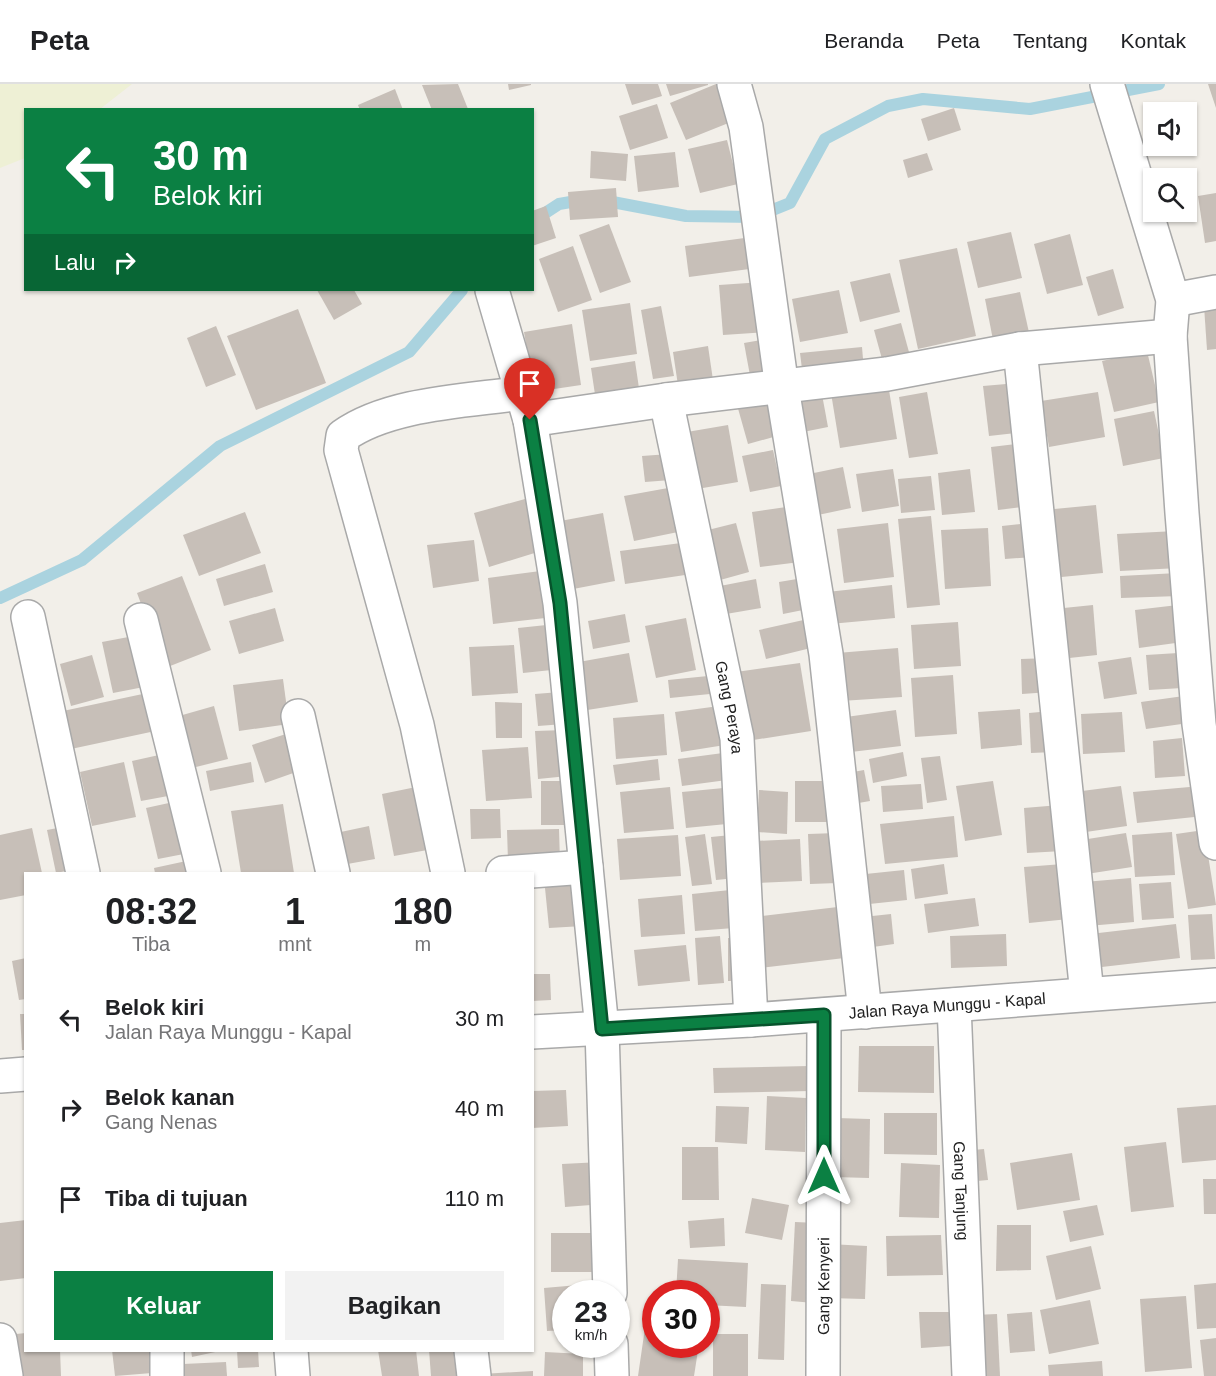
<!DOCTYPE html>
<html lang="id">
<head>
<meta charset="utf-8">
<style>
  :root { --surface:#fff; --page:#f2f2f2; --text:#202124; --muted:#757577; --line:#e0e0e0; --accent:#0b8043 }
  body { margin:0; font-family:Arial,sans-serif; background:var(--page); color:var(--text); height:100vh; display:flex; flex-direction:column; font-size:22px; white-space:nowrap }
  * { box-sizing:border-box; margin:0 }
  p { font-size:20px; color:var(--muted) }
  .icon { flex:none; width:33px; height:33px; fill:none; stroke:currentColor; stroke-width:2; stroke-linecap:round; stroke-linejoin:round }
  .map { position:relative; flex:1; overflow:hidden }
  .sheet { position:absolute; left:24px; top:788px; width:510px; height:480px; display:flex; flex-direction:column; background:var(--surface); border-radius:0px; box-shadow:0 2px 4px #0004 }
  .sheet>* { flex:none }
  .hud { position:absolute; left:24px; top:24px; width:510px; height:183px; border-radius:0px; box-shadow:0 2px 4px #0004; background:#0b8043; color:#fff; overflow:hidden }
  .controls { position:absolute; left:1143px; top:18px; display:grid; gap:12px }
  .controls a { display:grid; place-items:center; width:54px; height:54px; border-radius:0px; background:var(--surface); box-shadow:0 2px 4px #0004; font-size:30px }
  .speed { position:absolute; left:552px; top:1196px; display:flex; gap:12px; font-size:30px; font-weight:700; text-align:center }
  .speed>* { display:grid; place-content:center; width:78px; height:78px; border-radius:50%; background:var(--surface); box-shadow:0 2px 4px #0004; line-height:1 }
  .speed small { font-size:15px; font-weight:400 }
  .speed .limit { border:9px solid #d22; background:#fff; color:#111 }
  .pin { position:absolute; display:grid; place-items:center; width:51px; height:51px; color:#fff; margin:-62px -26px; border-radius:50% 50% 50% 0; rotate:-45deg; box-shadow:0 0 6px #0007 }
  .pin .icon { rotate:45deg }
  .me { position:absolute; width:66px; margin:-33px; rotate:0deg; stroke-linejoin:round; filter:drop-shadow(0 0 4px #0008) }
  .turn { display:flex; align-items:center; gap:21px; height:126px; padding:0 30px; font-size:27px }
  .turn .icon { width:78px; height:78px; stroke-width:2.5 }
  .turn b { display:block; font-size:42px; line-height:51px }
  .then { display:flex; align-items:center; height:57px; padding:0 30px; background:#0003; gap:12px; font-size:22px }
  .eta { display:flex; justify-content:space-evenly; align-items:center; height:102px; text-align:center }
  .eta b { font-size:36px; font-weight:800; line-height:42px }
  .button { display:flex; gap:12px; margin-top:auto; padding:12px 30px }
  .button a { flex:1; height:69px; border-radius:0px; background:var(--accent); color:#fff; font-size:24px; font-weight:800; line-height:69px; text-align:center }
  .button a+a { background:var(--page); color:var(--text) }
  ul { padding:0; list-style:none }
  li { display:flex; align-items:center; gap:18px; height:90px; padding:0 30px }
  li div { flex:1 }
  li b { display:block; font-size:22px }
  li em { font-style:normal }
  header { display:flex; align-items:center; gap:36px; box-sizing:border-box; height:84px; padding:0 30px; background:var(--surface); border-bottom:2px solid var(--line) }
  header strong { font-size:28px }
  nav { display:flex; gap:33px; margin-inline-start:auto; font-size:21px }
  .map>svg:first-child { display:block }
  .farmland { fill:#eef0d5 }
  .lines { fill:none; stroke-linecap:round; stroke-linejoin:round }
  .stream { stroke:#aad3df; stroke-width:12 }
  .building { fill:#c7bfb8 }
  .minor-casing { stroke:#a9a9a9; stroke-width:36 }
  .minor { stroke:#fff; stroke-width:33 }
  .route-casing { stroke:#07532c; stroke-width:15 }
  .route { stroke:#0b8043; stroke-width:10 }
  .labels { text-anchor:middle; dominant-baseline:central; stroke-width:6; stroke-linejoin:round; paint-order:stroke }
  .street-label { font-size:16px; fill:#222; stroke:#fff }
</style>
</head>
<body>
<header>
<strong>Peta</strong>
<nav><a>Beranda</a><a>Peta</a><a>Tentang</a><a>Kontak</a></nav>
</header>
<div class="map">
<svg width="1216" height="1292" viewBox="0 0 1216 1292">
  <rect width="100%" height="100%" fill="#f2efe9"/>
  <!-- farmland -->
  <polygon class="farmland" points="0,0 132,0 100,25 26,26 25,74 0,84"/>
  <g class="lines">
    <!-- stream -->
    <g class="stream">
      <polyline points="602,116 686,132 755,133 790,119 825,55 888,22 923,15 1030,25 1159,0"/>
      <polyline points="536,135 559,120 582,116"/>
      <polyline points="0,514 82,476 220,362 409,268 462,206"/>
    </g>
  </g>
  <!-- building -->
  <g class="building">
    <polygon points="458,0 468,25 432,26 422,1"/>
    <polygon points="508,0 531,0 531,1 509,6"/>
    <polygon points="625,0 658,0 662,12 632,21"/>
    <polygon points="666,0 708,0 708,1 670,12"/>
    <polygon points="716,0 727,0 741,34 686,56 670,19"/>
    <polygon points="1208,0 1216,0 1216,24"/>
    <polygon points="395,5 403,26 360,26 358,21"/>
    <polygon points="657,20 668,54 630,66 619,32"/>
    <polygon points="954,24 961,46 928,57 921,35"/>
    <polygon points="727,56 738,100 700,109 688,65"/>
    <polygon points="591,67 628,70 626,97 590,94"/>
    <polygon points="675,68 679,103 638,108 634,72"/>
    <polygon points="927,69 933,86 908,94 903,76"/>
    <polygon points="616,104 618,133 570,136 568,108"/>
    <polygon points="1216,109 1216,157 1205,159 1198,112"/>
    <polygon points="546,122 556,154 532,162 532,127"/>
    <polygon points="609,140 631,198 600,209 579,151"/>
    <polygon points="1011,148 1022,194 978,204 967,158"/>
    <polygon points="1070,150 1083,201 1047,210 1034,160"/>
    <polygon points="752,153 757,184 689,193 685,162"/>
    <polygon points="573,162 592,216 558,228 539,175"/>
    <polygon points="957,164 976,252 918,265 899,176"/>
    <polygon points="1113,185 1124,224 1098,232 1086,193"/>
    <polygon points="890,189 900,228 860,238 850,198"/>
    <polygon points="763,198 767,248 723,251 719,201"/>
    <polygon points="317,206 354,206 362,220 334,236"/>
    <polygon points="839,206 848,249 800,258 792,215"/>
    <polygon points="1020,208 1030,253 994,261 985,215"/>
    <polygon points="630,219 637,270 590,277 582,226"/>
    <polygon points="1216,221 1216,265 1207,266 1204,222"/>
    <polygon points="661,222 674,292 653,295 641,226"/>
    <polygon points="298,225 326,299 256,326 227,252"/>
    <polygon points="901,239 912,279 885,286 874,246"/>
    <polygon points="572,240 581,301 534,308 524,248"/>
    <polygon points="216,242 236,291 206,303 187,254"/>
    <polygon points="772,254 779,291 751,297 744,259"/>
    <polygon points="708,262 714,303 679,308 673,268"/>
    <polygon points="862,263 864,287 803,293 800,269"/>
    <polygon points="1147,267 1159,318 1114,328 1102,277"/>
    <polygon points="635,277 640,311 596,317 591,284"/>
    <polygon points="1018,299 1024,348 989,352 983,302"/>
    <polygon points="888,300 897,355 840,364 831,309"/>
    <polygon points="821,305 828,343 793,350 786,311"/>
    <polygon points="927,308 938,370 909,374 899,313"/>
    <polygon points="1098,308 1105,353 1049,363 1041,317"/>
    <polygon points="767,313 777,352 748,360 737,321"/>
    <polygon points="1154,327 1164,374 1123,382 1114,335"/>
    <polygon points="728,341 738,398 697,405 687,348"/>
    <polygon points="1023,359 1031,422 998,426 991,363"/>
    <polygon points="773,366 781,402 750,408 742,372"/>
    <polygon points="669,370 671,396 645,398 642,372"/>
    <polygon points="843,383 851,424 818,431 809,390"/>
    <polygon points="893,385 899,422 862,428 856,390"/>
    <polygon points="970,385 975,428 942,431 938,389"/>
    <polygon points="931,392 935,426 901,429 898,395"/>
    <polygon points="668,404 678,448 634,457 624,412"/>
    <polygon points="525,415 541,467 489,483 474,429"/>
    <polygon points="1096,421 1103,489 1051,494 1044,426"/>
    <polygon points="793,422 800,478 760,483 752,428"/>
    <polygon points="245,428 261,469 199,492 183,451"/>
    <polygon points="603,429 615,497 568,506 555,438"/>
    <polygon points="931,432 940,521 907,524 898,435"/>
    <polygon points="736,439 749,488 713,498 700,448"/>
    <polygon points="888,439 894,493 844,499 837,445"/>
    <polygon points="1030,439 1034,473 1005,475 1002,442"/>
    <polygon points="988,444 991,502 945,505 941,446"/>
    <polygon points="1176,447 1179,484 1120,487 1117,450"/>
    <polygon points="474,456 479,497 433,504 427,461"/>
    <polygon points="681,459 685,491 625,500 620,467"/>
    <polygon points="265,480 273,508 224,522 216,495"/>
    <polygon points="548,486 554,533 493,540 488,494"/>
    <polygon points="1178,489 1179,512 1121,514 1120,492"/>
    <polygon points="182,492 211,566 165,584 137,509"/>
    <polygon points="803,494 808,525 783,530 779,498"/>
    <polygon points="756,495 761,524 726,530 720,502"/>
    <polygon points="892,501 895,534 830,540 827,508"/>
    <polygon points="1093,521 1097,571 1060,575 1054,525"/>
    <polygon points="1178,521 1183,558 1139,564 1135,526"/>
    <polygon points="275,524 284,557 239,570 229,537"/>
    <polygon points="625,530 630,558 593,565 588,537"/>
    <polygon points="686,534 696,586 656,594 645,542"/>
    <polygon points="808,535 815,563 766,575 759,546"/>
    <polygon points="958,538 961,582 914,585 911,541"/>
    <polygon points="556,540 561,585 523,589 518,544"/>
    <polygon points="139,551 149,602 113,609 102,558"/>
    <polygon points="514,561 518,609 472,612 469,563"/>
    <polygon points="898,564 902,613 841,617 837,569"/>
    <polygon points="629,569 638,618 581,627 573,579"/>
    <polygon points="1178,569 1182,604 1149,606 1146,571"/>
    <polygon points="92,571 104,613 71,622 60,580"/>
    <polygon points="1131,573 1137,610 1104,615 1098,578"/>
    <polygon points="1049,574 1050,608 1022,610 1021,575"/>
    <polygon points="800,579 811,647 747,657 736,588"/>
    <polygon points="953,591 957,650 915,653 911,594"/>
    <polygon points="708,592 710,610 670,614 668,596"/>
    <polygon points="283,595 289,640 239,647 233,601"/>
    <polygon points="152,608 160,646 71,665 63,627"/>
    <polygon points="560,608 564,640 538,642 535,610"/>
    <polygon points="1191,611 1196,638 1146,645 1141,618"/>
    <polygon points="495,618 522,619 522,654 496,654"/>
    <polygon points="214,622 228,675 192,684 179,632"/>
    <polygon points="719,622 725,661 681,668 675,628"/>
    <polygon points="1020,625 1022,661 981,665 978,628"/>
    <polygon points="896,626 901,662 851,668 846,633"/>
    <polygon points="1051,627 1054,668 1031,669 1029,629"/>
    <polygon points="1122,628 1125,668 1083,670 1081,630"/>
    <polygon points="664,630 667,671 616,675 613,634"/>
    <polygon points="565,646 568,692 538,695 535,647"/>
    <polygon points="286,650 299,687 265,699 252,661"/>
    <polygon points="1182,654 1185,692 1155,694 1153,657"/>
    <polygon points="528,663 532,714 486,717 482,666"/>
    <polygon points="903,668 907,692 873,699 869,675"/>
    <polygon points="723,669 727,696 682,702 678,675"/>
    <polygon points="159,671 168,712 141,717 132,677"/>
    <polygon points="940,672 947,716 927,719 921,674"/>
    <polygon points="658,675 660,696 616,701 613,681"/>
    <polygon points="124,678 136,733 92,742 80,688"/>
    <polygon points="251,678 254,698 210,707 206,687"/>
    <polygon points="864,686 870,717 847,721 842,690"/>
    <rect x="541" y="697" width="32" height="44"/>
    <polygon points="795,697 836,697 837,738 795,738"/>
    <polygon points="993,697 1002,751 965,757 956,702"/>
    <polygon points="921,700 923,725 883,728 881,702"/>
    <polygon points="421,702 433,765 394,772 382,710"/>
    <polygon points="1121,702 1127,742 1079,749 1074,708"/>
    <polygon points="1201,702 1204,732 1137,739 1133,708"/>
    <polygon points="670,703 674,745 624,749 620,708"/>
    <polygon points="734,703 737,739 686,744 682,708"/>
    <polygon points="759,706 788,708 787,750 757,748"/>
    <polygon points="178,717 189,769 158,775 146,724"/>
    <polygon points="283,720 294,789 241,789 231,727"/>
    <polygon points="1060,721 1063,767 1027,769 1024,724"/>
    <polygon points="470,725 500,725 501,754 471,755"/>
    <polygon points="954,732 958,773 885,780 880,740"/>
    <polygon points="68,742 76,785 56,789 47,746"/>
    <polygon points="369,742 375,775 342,781 336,749"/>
    <polygon points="32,744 42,789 26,789 26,811 0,816 0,751"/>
    <polygon points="559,745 560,778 508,778 507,746"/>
    <polygon points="1204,746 1216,821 1188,825 1176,750"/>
    <polygon points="1172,748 1175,791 1135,793 1132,751"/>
    <polygon points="837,749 838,799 810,800 808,750"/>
    <polygon points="1126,749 1132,783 1080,791 1075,757"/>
    <polygon points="705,750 712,800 692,802 685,753"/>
    <polygon points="678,751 681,792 620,796 617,755"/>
    <polygon points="731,751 736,794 716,796 711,753"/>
    <polygon points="800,755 802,797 758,799 755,757"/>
    <polygon points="191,776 195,789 155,789 154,784"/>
    <polygon points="944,780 948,810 915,815 911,785"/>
    <polygon points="1063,780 1069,835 1029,839 1024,783"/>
    <polygon points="904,786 907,816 860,821 856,791"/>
    <polygon points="579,791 583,842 549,844 544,794"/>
    <polygon points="1131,794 1134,838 1088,842 1084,798"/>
    <polygon points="1171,798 1174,834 1142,836 1139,800"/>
    <polygon points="730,806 734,844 695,847 692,810"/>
    <polygon points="682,811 685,850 641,853 638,815"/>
    <polygon points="975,814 979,842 928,849 924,820"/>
    <polygon points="846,822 853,873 759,884 753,833"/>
    <polygon points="891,830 894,860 866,864 863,833"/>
    <polygon points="1212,830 1215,875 1191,876 1188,831"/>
    <polygon points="1176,840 1180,874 1093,884 1090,850"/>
    <polygon points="1006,850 1007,882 951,884 950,852"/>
    <polygon points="720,852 724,899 698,901 695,854"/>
    <rect x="728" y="854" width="16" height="43"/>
    <polygon points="686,861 690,897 638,902 634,866"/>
    <polygon points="26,874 26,915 19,916 12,877"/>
    <polygon points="532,890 550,890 551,916 532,917"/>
    <polygon points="20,930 26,930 26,966 22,966"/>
    <polygon points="859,962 934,962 934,1009 858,1008"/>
    <polygon points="810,982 811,1007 714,1009 713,984"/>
    <polygon points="566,1006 568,1042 532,1044 532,1007"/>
    <polygon points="767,1012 806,1014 805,1068 765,1066"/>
    <polygon points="1216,1021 1216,1076 1182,1079 1177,1024"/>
    <polygon points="716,1022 749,1023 747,1060 715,1058"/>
    <polygon points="884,1029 937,1029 937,1071 884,1070"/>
    <polygon points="836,1034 870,1035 869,1094 834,1093"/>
    <polygon points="1166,1058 1174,1123 1131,1128 1124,1063"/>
    <polygon points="682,1063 718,1063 719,1116 682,1116"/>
    <polygon points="984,1065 988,1096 966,1098 963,1067"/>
    <polygon points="1072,1069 1080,1116 1017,1126 1010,1079"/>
    <polygon points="601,1078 604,1120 565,1123 562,1080"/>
    <polygon points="901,1079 940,1081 939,1134 899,1133"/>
    <polygon points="1203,1095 1216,1095 1216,1130 1204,1130"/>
    <polygon points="752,1114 789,1121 782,1156 745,1149"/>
    <polygon points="1097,1121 1104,1151 1070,1158 1063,1127"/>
    <polygon points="724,1134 725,1162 690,1164 688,1137"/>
    <polygon points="26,1136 26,1194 0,1197 0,1139"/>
    <polygon points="795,1138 818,1139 814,1219 791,1217"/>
    <polygon points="997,1141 1031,1141 1031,1186 996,1187"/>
    <rect x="551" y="1149" width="47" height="39"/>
    <polygon points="941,1151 943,1191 887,1192 886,1152"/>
    <polygon points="829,1160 867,1162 865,1215 828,1214"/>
    <polygon points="1091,1162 1101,1205 1056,1216 1046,1172"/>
    <polygon points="678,1175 748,1179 746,1223 706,1221 706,1209 676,1209"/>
    <polygon points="1216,1199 1216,1244 1197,1245 1194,1201"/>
    <polygon points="590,1200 590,1209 566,1209 566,1246 547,1247 544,1204"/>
    <polygon points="761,1200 786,1201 784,1276 758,1275"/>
    <polygon points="1186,1212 1192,1284 1145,1288 1140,1215"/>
    <polygon points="1090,1216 1099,1260 1049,1270 1040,1226"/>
    <polygon points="919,1228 949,1228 950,1262 921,1264"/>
    <polygon points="1032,1228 1035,1267 1010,1269 1007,1230"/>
    <polygon points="997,1230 1000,1292 977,1292 974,1231"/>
    <polygon points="646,1237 656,1238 656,1260 699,1260 694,1292 638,1292"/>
    <polygon points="26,1249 26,1266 60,1266 61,1292 17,1292 16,1250"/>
    <rect x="713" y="1250" width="35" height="42"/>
    <polygon points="1216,1254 1216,1292 1204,1292 1200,1256"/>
    <polygon points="112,1266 150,1266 152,1289 115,1292"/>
    <polygon points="191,1266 219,1266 220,1267 192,1273"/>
    <polygon points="237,1266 258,1266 259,1283 238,1284"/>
    <polygon points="378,1266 416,1266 419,1292 382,1292"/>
    <polygon points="429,1266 464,1266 466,1292 431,1292"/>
    <polygon points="545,1268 583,1270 583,1292 544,1292"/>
    <polygon points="1102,1277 1103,1292 1049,1292 1048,1281"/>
    <polygon points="226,1278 227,1292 184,1292 183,1280"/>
    <polygon points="533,1287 533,1292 482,1292 482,1290"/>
  </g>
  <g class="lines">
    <!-- minor casing -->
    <g class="minor-casing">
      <g id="minor">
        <polyline points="734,0 746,43 782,304 826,570 865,928"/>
        <polyline points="1107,0 1173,216 1170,252 1182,429 1199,640 1216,759"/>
        <polyline points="492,206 530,336 560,519 602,945 610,1209"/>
        <polyline points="1173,216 1216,208"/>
        <polyline points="1020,265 1087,910"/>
        <path id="s1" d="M666 316 737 654 751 936"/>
        <polyline points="530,336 666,316 887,290 1020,265 1170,252"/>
        <polyline points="28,533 83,789"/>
        <polyline points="141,536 204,789"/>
        <polyline points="298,632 333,789"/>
        <path d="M448 789 417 641 341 366 343 352C389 319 467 317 522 309"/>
        <polyline points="503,789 586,783"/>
        <path id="s2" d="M954 921 969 1292"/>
        <path id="s3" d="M532 948 751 936 1216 901"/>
        <polyline points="0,992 26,990"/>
        <polyline points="0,1256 6,1292"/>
        <polyline points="611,1260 612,1292"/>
        <polyline points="167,1266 167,1292"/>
        <polyline points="291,1266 293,1292"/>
        <polyline points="471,1266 474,1292"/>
        <path id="s4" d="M823 1292 824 931"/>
      </g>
    </g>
    <!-- minor -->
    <use href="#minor" class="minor"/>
  </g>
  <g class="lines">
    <!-- route casing -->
    <g class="route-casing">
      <polyline id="route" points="530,336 560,519 602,945 824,931 824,1092"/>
    </g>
    <!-- route -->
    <use href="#route" class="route"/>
  </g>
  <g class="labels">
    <!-- street labels -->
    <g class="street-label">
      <text stroke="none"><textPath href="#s1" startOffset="314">Gang Peraya</textPath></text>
      <text stroke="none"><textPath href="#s3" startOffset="416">Jalan Raya Munggu - Kapal</textPath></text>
      <text stroke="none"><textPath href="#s2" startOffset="186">Gang Tanjung</textPath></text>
      <text stroke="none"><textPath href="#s4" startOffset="90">Gang Kenyeri</textPath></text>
    </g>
  </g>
</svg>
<div class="controls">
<a><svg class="icon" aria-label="sound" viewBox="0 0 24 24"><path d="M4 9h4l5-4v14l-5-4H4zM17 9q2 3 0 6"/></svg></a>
<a><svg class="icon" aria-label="search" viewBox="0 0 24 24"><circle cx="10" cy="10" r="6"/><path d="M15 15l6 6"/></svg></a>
</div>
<div class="speed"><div>23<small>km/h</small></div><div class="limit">30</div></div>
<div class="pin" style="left:530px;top:336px;background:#d93025"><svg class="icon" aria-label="arrive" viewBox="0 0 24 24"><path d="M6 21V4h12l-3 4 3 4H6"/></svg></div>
<svg class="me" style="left:824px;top:1092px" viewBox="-20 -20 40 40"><path d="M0-17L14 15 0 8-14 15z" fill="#0b8043" stroke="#fff" stroke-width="4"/></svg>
<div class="hud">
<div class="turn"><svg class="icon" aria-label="left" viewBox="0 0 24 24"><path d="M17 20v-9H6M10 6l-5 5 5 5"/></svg><div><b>30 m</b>Belok kiri</div></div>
<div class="then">Lalu<svg class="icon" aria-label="right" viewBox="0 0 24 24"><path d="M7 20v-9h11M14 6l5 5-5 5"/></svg></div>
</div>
<section class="sheet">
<div class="eta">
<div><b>08:32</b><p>Tiba</p></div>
<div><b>1</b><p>mnt</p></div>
<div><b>180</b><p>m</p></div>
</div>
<ul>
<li><svg class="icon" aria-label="left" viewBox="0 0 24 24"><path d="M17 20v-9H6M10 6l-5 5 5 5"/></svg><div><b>Belok kiri</b><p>Jalan Raya Munggu - Kapal</p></div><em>30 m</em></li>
<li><svg class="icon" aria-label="right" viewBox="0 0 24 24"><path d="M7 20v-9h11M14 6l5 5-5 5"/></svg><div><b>Belok kanan</b><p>Gang Nenas</p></div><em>40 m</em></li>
<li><svg class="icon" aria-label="arrive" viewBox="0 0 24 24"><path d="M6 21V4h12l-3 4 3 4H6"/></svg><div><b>Tiba di tujuan</b></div><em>110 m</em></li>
</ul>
<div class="button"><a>Keluar</a><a>Bagikan</a></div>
</section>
</div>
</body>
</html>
